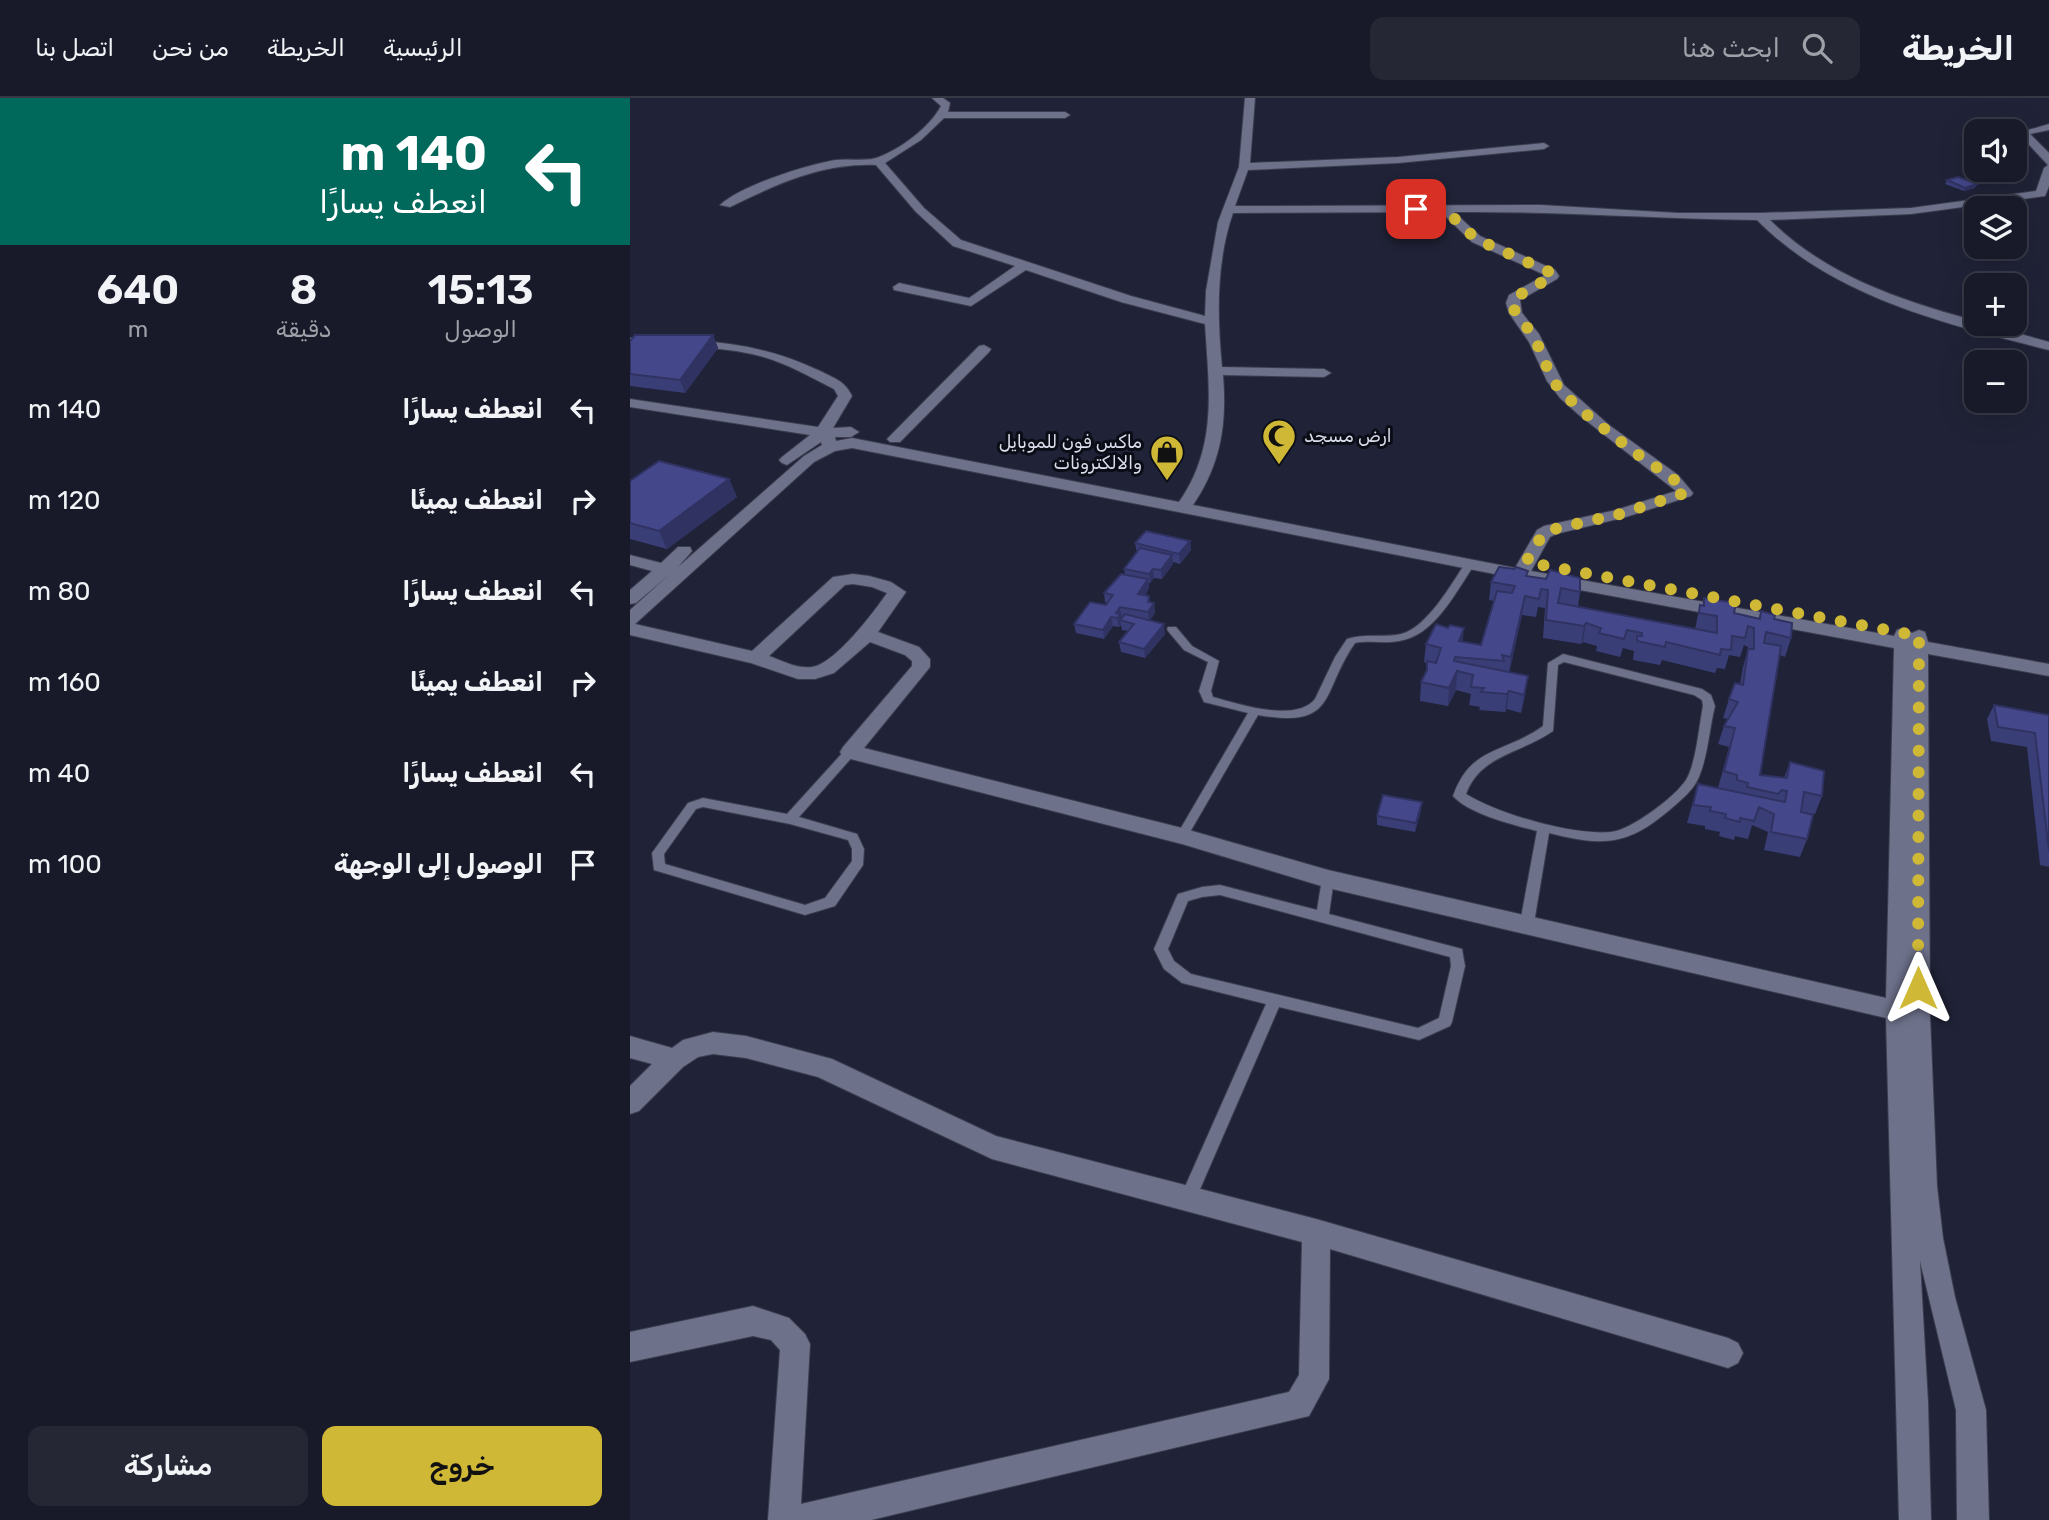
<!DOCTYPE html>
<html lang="ar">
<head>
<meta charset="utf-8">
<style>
  :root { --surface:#181a29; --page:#252735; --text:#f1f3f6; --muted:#9fa1a8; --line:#363846; --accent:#d0b837 }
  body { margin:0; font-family:Rubik,"Noto Naskh Arabic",sans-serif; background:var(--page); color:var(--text); direction:rtl; height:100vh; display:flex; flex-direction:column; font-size:26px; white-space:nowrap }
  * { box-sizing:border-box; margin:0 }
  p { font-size:23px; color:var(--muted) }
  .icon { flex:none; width:38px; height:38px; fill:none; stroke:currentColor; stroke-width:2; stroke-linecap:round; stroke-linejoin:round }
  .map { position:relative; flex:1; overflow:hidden; direction:ltr }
  .details { display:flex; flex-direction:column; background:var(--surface); width:630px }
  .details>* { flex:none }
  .banner { background:#00695c; color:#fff; overflow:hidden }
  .fabs { position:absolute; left:1334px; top:21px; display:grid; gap:14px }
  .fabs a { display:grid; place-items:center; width:63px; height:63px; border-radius:14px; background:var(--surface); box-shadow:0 7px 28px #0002,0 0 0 2px var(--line); font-size:35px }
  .pin { position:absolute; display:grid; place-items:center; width:60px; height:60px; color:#fff; margin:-30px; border-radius:14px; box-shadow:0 4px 10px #0006 }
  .me { position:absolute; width:77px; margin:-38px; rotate:0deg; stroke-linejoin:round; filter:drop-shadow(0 0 5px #0008) }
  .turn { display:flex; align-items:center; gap:24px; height:147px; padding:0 28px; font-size:32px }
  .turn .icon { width:91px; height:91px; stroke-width:2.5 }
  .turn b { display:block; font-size:49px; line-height:60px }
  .eta { display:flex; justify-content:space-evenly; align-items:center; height:119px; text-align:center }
  .eta b { font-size:42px; font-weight:600; line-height:49px }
  .action { display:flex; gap:14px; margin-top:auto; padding:14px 28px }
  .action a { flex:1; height:80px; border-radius:14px; background:var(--accent); color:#111; font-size:28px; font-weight:600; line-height:80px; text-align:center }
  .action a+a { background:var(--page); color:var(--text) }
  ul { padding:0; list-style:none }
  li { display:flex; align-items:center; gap:21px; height:91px; padding:0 28px }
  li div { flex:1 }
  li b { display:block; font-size:26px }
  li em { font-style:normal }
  header { display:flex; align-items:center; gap:42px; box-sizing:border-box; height:98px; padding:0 35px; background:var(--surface); border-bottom:2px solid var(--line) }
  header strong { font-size:33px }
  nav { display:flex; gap:38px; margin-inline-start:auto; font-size:24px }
  .search { width:490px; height:63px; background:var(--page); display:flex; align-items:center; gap:18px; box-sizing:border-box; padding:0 24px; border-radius:14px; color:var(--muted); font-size:26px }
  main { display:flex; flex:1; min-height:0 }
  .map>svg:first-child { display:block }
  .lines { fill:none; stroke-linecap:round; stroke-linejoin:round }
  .lane-casing { stroke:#3c3d4f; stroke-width:2 }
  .street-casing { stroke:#3c3d4f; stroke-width:2 }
  .lane { fill:#6d718a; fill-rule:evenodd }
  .street { fill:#6d718a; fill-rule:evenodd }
  .wall { fill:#3a3e77 }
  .shaded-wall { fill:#303261 }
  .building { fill:#44488a; stroke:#303261; stroke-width:2 }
  .route { stroke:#d0b837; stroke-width:12; stroke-dasharray:0 21.6 }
  .labels { text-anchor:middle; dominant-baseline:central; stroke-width:6; stroke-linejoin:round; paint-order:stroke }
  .far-poi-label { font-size:18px; fill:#daddeb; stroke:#0b0d16; text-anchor:start }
</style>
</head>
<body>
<header>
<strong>الخريطة</strong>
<div class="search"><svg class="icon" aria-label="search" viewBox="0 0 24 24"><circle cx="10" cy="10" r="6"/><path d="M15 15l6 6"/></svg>ابحث هنا</div>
<nav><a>الرئيسية</a><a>الخريطة</a><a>من نحن</a><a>اتصل بنا</a></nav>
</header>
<main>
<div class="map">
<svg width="1419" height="1422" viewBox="0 0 1419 1422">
  <rect width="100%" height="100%" fill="#202237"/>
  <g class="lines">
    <!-- lane casing -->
    <g class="lane-casing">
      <g id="lane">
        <path d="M840 463 845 466C826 493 805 538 769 543 754 546 740 542 725 545 690 595 708 631 628 617L556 741H548L546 738 548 735 618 615 574 604 569 593 578 564 554 552 538 533 537 531 538 529H546L562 548 589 563 581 593 583 599C608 606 666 625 685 601L705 559 717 541C735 535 754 540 771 536 797 530 822 485 836 464Z"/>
        <path d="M933 556 1072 591 1081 597 1085 608C1079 632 1078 659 1068 681 1063 692 1052 701 1043 709 998 748 975 749 919 735L904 825 902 829 897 830 892 829 890 825 907 733C884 727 839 716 823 698 841 647 875 656 913 628L918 565ZM934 564 1064 597 1072 602 1073 608C1069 628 1066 666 1056 682 1045 699 1001 732 981 734 944 738 868 716 836 696 850 657 892 655 923 633L928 567Z"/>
        <path d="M220 650 224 651 226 654 224 657 169 719 227 736 234 751 233 767 205 808 175 817 24 772 22 755 58 705 73 700 157 716 216 651ZM73 709 160 726 218 742 222 751V763L195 800 175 807 35 766 34 756 66 711Z"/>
        <path d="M698 776 703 777 704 781 699 816 832 851 835 868 822 924 820 928 789 942 649 909 564 1105 558 1107 552 1105 550 1100 636 906 552 885 534 871 524 851 546 800 548 796 572 789 590 787 687 812 692 781 693 777ZM590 797 820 859 821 868 809 920 788 930 561 876 544 863 538 851 558 803 572 799Z"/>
      </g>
    </g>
    <!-- street casing -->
    <g class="street-casing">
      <g id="street">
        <path d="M302 0H313L320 5 318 14H435L440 17 435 20H314L291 42 255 65 294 110 331 142 501 198 575 218 576 193 588 124 609 69 615 0H625L620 65 768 59 914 45 919 48 914 51 768 65 618 72 605 108 911 107 1048 115H1130L1281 110 1406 93 1414 70 1418 67 1388 35 1419 26V32L1400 36 1419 55V88L1415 98 1281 116 1140 122C1196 178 1272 203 1346 223V226H1355L1419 244V252C1316 226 1204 200 1127 122 1026 121 925 113 824 114L850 138 925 172 929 178 927 181 890 202 892 215 909 236 934 287 979 327 1048 377 1063 395 1061 398 996 419 926 436 920 439 901 473 1264 538 1267 532 1273 530 1282 535 1289 532 1295 534 1298 544 1419 566V578L1298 556 1300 917 1307 1088 1313 1140 1325 1199 1356 1312 1359 1422H1327L1326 1312 1290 1163 1298 1304 1301 1422H1269L1256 920 698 790 552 746 213 659 210 654 213 649 282 568V563L275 557 240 544 204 575 185 581H168L121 565 0 537V512L39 477 6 505 0 506V492L22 473 0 467V457L31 465 48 449H60L62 453 48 469 174 358 192 347 191 344 157 367 152 365 149 362 152 359 180 337 0 309V301L188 329 208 298 204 291C180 279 156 265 130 258 88 247 43 249 0 248V240C69 242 126 242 190 273 204 280 215 283 222 298L203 330 221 329 229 334 221 339H205L206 343 222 340 549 404C588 348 579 291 575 226L491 204 396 172 341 208 264 192 263 189 269 185 339 200 385 168 323 148 286 114 246 67C192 65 147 86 100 109L90 107C112 87 176 67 206 62 219 60 238 64 249 59 272 50 300 29 311 8ZM811 114 842 144 915 177 879 197 876 205 879 215 899 244 917 283 930 300 949 317 1046 393 986 412 914 428 907 432 885 470 563 407C591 366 597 326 593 277L694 279 701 275 694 271 592 269C587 218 586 164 603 115ZM222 350 890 481 1264 550 1256 900 698 772 552 730 234 650 300 569V561L289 549 248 534 276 494 261 484 239 478 223 476 203 479 122 553 5 526 184 364 205 353ZM223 486 242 489 257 495C244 514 205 566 182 569 167 571 153 563 139 558L215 487Z"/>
        <polygon points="354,247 361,251 359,254 270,344 260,344 257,341 260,338 349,248"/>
        <polygon points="83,934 116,938 202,961 366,1038 686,1121 1098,1240 1108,1245 1113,1255 1108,1265 1098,1270 700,1151 699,1281 679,1318 241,1422 138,1422 150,1252 141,1242 123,1238 0,1264 0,1234 123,1208 159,1220 175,1236 180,1246 171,1406 659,1294 669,1277 672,1144 362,1061 188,979 116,960 83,956 68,959 53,969 9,1013 0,1016 0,988 22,966 0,960 0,938 42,950 53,942"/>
      </g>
    </g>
    <!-- lane -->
    <use href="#lane" class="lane"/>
    <!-- street -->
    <use href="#street" class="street"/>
  </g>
  <!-- wall -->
  <g class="wall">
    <polygon points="1317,82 1345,90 1334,93 1315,86"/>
    <polygon points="83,237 88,250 55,295 0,288 0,243"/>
    <polygon points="99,381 107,399 37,451 0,441 0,383"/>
    <polygon points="560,443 561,452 550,466 543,464 543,466 532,481 524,480 520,485 519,485 519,490 515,498 519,498 520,505 524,505 525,515 520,522 535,536 515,560 491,554 489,544 498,533 492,532 491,527 489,529 483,528 474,541 446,535 444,526 476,507 477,505 475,504 474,495 495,477 494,471 507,455 505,445"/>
    <polygon points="898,473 897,478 950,494 948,509 1065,531 1070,507 1072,508 1074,500 1104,515 1128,521 1131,513 1144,521 1161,540 1155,559 1150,557 1130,677 1154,680 1160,664 1192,698 1185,716 1171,714 1177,741 1170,759 1134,752 1138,734 1122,727 1118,741 1105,738 1104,742 1089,738 1090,734 1075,731 1075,728 1057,725 1068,686 1088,690 1099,649 1088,646 1094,628 1098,621 1093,620 1099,601 1110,586 1113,569 1118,551 1118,549 1114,547 1110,559 1099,557 1095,571 1087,570 1085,575 1032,562 1030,567 1003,562 1004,553 993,550 990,559 966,553 967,548 953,544 951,546 913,540 915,510 908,509 906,519 892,517 879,574 895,597 891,615 877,611 875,614 849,612 850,609 839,607 841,596 826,592 818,608 790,603 791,584 796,575 797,565 794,564 796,546 833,544 851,547 864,503 859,502 861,484"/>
    <polygon points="1364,607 1419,617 1419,769 1410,767 1397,649 1361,643 1357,621"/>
    <polygon points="791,713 785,734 747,727 747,718"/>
  </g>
  <!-- shaded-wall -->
  <g class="shaded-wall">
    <polygon points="1347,86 1345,90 1334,93 1335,90"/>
    <polygon points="83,237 88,250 55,295 50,282"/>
    <polygon points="99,381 107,399 37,451 29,433"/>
    <polygon points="560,443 561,452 550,466 549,456"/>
    <polygon points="542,457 543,466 532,481 531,472"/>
    <polygon points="523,471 524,480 520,485 519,476"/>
    <polygon points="518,481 519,490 510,506 508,496"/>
    <polygon points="519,498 520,508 524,505 525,515 519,523 518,514"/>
    <polygon points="895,498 892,517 879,577 881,559"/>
    <polygon points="490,509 492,523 490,522 491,527 489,529 486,515"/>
    <polygon points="481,519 483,528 474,541 473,532"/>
    <polygon points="956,525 953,544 951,546 954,528"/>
    <polygon points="534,526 535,536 515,560 514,551"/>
    <polygon points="834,530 832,549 829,543"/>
    <polygon points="827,573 826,592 818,608 819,590"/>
    <polygon points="898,578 895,597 891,615 894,597"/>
    <polygon points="879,593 877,611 875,614 877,596"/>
    <polygon points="792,704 791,713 785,734 786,725"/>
  </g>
  <!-- building -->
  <g class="building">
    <polygon points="1328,79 1347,86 1335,90 1317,82"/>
    <polygon points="5,237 83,237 50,282 0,276 0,243"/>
    <polygon points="29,363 99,381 29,433 0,425 0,383"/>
    <polygon points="516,433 560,443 549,456 505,445"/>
    <polygon points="510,450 542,457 531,472 523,471 519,476 494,471"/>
    <polygon points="869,469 884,471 886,469 898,473 896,478 916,481 920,472 950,480 950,494 931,490 928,505 1087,535 1087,518 1069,515 1070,507 1074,508 1074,500 1106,505 1104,515 1130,521 1131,513 1145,517 1144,521 1162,525 1161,540 1136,534 1134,545 1151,548 1130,677 1157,680 1160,664 1194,673 1192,698 1174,694 1171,714 1183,717 1177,741 1141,734 1144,716 1129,709 1124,723 1110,720 1110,724 1095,720 1096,716 1080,713 1081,709 1063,707 1068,686 1155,704 1157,693 1152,692 1148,696 1117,689 1118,685 1107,682 1107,677 1094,673 1105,630 1094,628 1108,604 1099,601 1105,585 1113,587 1118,551 1124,551 1124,530 1118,528 1115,540 1102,538 1101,552 1091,551 1090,557 1036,544 1035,549 1007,543 1007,538 1012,538 1012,535 997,532 994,541 969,535 971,530 956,525 954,528 916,522 918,492 911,491 909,501 895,498 881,559 872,557 874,563 825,559 824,563 898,578 894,597 879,593 877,596 851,594 854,590 841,589 843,577 827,573 819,590 791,584 797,572 797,563 806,565 811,550 796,546 806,526 818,530 820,527 834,530 829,543 851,547 867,493 882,495 885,488 861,484"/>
    <polygon points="491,476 518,481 508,496 519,498 518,504 524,505 518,514 490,509 486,515 490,516 488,520 481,519 473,532 444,526 460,504 476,507 483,497 474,495"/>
    <polygon points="495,516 534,526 514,551 489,544 504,526 490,522"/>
    <polygon points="1364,607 1419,617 1419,753 1405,635 1368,629"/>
    <polygon points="753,697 792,704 786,725 747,718"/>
  </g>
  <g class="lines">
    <!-- route -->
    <path class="route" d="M786 111 813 110 846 141 922 175 923 178 884 200C879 214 895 225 902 236 914 256 917 280 935 297 959 320 987 341 1014 361 1029 372 1046 379 1055 395L990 416 920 432 913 436 896 464 1289 538 1288 890"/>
  </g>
  <!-- icons -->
  <defs>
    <g id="mosque-pin" transform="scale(1.75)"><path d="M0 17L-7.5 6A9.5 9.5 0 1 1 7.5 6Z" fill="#d0b837" stroke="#0b0d16"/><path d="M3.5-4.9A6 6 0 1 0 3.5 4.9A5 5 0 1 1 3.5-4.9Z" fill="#111"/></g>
    <g id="shop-pin" transform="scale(1.75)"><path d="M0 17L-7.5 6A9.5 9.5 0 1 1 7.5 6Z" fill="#d0b837" stroke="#0b0d16"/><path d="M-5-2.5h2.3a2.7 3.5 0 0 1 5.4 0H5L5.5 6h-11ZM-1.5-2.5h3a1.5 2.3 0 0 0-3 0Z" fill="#111"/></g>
  </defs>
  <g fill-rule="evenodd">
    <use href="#mosque-pin" x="649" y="338"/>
    <use href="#shop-pin" x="537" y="354"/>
  </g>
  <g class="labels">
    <!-- far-poi labels -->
    <g class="far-poi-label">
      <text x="674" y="338">ارض مسجد</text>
      <text x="512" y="344" text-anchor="end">ماكس فون للموبايل<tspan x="512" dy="21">والالكترونات</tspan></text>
    </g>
  </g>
</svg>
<div class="fabs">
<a><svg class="icon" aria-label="sound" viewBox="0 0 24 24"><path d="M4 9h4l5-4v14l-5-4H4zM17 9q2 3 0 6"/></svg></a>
<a><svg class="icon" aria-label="layers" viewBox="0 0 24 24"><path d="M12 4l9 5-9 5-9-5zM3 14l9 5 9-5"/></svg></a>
<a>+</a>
<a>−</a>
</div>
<div class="pin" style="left:786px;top:111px;background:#d93025"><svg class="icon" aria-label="arrive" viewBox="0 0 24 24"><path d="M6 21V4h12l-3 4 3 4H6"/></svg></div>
<svg class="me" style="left:1288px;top:890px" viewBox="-20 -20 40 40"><path d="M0-17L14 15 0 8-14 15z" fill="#d0b837" stroke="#fff" stroke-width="4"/></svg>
</div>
<section class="details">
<div class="banner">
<div class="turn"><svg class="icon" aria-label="left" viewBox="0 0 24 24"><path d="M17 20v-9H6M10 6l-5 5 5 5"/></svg><div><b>140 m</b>انعطف يسارًا</div></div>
</div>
<div class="eta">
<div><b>15:13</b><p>الوصول</p></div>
<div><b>8</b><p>دقيقة</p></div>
<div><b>640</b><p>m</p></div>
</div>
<ul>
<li><svg class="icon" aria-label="left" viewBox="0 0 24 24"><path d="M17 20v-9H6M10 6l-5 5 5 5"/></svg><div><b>انعطف يسارًا</b></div><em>140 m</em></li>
<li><svg class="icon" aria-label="right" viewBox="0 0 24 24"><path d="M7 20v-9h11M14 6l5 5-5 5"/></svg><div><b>انعطف يمينًا</b></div><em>120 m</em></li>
<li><svg class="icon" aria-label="left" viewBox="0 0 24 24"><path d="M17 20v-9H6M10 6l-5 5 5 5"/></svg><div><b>انعطف يسارًا</b></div><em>80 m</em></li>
<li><svg class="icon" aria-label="right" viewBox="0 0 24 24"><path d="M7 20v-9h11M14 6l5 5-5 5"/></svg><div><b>انعطف يمينًا</b></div><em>160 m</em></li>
<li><svg class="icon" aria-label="left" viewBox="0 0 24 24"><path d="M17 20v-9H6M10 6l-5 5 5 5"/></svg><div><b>انعطف يسارًا</b></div><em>40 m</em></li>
<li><svg class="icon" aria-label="arrive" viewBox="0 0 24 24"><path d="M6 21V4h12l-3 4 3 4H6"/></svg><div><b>الوصول إلى الوجهة</b></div><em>100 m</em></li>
</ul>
<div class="action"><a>خروج</a><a>مشاركة</a></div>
</section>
</main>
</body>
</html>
